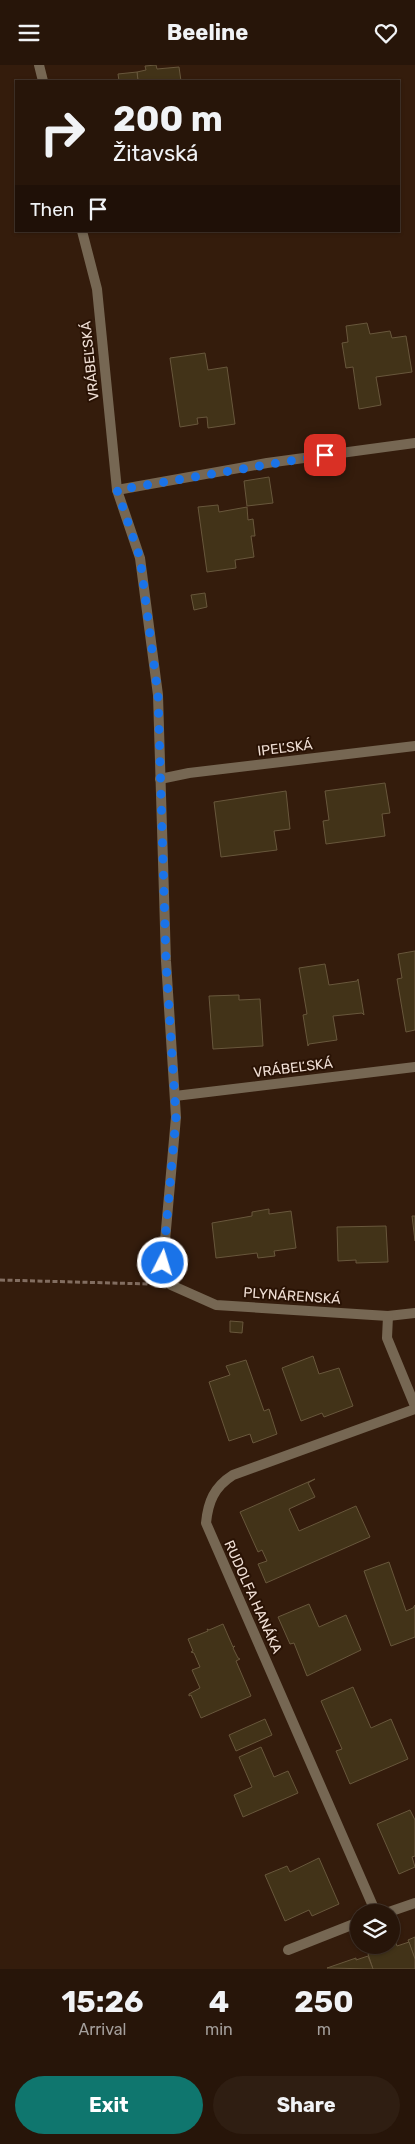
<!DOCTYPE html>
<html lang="en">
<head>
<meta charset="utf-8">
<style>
  :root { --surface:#271509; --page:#2f1e12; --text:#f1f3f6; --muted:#a49f9c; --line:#43342a; --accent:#0f766e }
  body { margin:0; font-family:Rubik,sans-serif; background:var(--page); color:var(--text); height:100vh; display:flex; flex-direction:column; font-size:19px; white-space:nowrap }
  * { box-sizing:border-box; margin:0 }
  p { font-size:16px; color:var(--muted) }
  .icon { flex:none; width:28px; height:28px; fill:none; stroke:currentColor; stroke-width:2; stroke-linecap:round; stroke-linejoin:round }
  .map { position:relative; height:1904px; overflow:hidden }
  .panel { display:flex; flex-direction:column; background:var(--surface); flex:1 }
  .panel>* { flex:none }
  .guide { position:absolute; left:15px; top:15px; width:385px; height:152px; border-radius:0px; box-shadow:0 1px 4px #0004,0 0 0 1px var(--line); background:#271509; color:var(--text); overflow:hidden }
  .fabs { position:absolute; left:350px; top:1839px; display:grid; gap:10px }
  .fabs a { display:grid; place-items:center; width:50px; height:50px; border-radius:50%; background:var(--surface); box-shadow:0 1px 4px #0004,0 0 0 1px var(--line); font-size:25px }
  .pin { position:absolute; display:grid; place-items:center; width:42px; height:42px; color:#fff; margin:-21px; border-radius:10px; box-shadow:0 2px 8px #0006 }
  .me { position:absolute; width:55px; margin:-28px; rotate:5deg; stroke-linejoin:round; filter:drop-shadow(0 0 4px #0008) }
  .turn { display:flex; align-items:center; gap:18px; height:105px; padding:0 15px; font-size:22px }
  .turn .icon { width:65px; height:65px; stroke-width:2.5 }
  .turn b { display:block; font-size:35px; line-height:42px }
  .then { display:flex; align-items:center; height:48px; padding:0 15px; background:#0003; gap:10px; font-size:19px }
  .eta { display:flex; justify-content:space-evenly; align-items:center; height:85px; text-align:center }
  .eta b { font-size:30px; font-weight:700; line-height:35px }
  .primary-button { display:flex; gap:10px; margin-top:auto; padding:10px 15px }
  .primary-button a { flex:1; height:58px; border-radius:30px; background:var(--accent); color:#fff; font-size:20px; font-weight:700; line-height:58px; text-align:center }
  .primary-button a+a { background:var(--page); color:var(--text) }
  header { display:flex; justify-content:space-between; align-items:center; height:65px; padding:0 15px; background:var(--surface); font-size:22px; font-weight:700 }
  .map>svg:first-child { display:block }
  .building { fill:#423318; stroke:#68573c }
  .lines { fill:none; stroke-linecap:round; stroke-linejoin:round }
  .path { stroke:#826d60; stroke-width:3; stroke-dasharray:5 2.5; stroke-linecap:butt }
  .street { stroke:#766753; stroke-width:10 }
  .route { stroke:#1a73e8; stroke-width:9; stroke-dasharray:0 16.2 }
  .labels { text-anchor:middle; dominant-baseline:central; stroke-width:4; stroke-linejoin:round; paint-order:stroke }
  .street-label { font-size:14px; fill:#f0dfd5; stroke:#291204 }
</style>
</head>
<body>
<header><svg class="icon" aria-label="menu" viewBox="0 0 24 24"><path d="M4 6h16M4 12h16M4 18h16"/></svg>Beeline<svg class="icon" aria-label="heart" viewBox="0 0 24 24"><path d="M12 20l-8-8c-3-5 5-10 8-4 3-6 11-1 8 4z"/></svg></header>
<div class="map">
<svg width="415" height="1904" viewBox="0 0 415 1904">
  <rect width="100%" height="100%" fill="#341c0c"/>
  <!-- building -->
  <g class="building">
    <polygon points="156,0 157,4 179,2 181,16 138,16 137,7 146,5 145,1"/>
    <polygon points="137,7 138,16 119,16 118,9"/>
    <polygon points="367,258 370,269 390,266 392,273 406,271 412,307 376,312 381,340 359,344 353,302 346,303 342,278 348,277 346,261"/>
    <polygon points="205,288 208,305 227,302 235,359 208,363 207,352 197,353 198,359 180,362 170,293"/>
    <polygon points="269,412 273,438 247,441 244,416"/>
    <polygon points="218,440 219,447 247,442 248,455 253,454 255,471 251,471 254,492 235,495 236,503 207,507 198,442"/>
    <polygon points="205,528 207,542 194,545 191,530"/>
    <polygon points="385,718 390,748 382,749 385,771 326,779 323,756 329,755 325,726"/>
    <polygon points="286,726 290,764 274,766 277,785 221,792 214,737"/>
    <polygon points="415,886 415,965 406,967 397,914 402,913 398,889"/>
    <polygon points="325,899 329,920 357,916 358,914 364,950 362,948 333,951 337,975 309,979 308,981 303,950 307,949 299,903"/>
    <polygon points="239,930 239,935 260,934 263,981 213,984 209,931"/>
    <polygon points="269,1144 269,1149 291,1146 296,1183 274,1186 275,1191 258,1193 257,1188 216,1193 212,1158 252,1151 252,1147"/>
    <polygon points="412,1151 415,1151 415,1176"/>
    <polygon points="386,1161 388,1197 356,1198 356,1195 338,1196 337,1162"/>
    <polygon points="230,1256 243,1257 242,1268 230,1267"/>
    <polygon points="313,1291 319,1309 339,1303 353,1341 324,1352 322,1348 301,1356 282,1303"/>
    <polygon points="246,1295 264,1346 269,1344 277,1369 253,1378 250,1369 229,1376 209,1317 230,1310 226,1301"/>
    <polygon points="315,1414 308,1418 315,1432 289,1444 299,1466 356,1441 370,1472 266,1518 258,1499 267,1496 262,1485 258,1487 240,1447"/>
    <polygon points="389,1497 406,1546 413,1543 415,1540 415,1572 391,1581 364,1506"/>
    <polygon points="309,1539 319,1562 346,1550 361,1585 307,1611 294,1578 290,1579 278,1552"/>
    <polygon points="223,1559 233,1582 235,1581 233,1583 238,1593 240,1594 236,1596 251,1631 201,1653 191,1630 189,1631 189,1629 200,1623 192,1605 200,1602 194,1588 191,1587 193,1586 188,1574 208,1566 207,1564 209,1565"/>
    <polygon points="353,1622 371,1663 391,1654 408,1694 350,1719 336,1686 342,1684 321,1636"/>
    <polygon points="265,1654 272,1670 236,1686 229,1670"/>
    <polygon points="261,1682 274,1712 288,1706 298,1728 243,1752 234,1730 252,1722 239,1692"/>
    <polygon points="410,1745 415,1755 415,1791 412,1792 415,1802 399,1809 377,1759"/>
    <polygon points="319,1793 339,1839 312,1851 309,1845 285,1856 265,1810 287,1801 290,1807"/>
    <polygon points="415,1872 415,1894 408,1875"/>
    <polygon points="409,1877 415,1894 415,1904 373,1904 368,1889 396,1878 397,1881"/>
    <polygon points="368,1891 373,1904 327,1903 356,1893 356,1895"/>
  </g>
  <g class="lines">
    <!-- path -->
    <polyline class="path" points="0,1215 150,1219"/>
    <!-- street -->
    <g class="street">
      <polyline points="39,0 43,16"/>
      <polyline points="82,166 97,224 117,425 140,493 158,630 166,896 176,1052 163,1198 171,1220 216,1240 388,1251 415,1248"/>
      <polyline points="117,425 267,398 415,378"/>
      <polyline points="160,714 189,708 415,681"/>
      <polyline points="175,1031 415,1002"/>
      <polyline points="388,1251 387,1273 415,1341"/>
      <path d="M376 1848 206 1458C208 1437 214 1422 233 1410L415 1344"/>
      <polyline points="386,1848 415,1838"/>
      <polyline points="288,1885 359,1857"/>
    </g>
  </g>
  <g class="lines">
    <!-- route -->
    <polyline class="route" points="163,1198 176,1052 166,896 158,630 140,493 117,425 325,390"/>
  </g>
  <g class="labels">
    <!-- street labels -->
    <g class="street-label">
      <text transform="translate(90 296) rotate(-96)">VRÁBEĽSKÁ</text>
      <text transform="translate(285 683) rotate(-7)">IPEĽSKÁ</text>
      <text transform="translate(293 1003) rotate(-7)">VRÁBEĽSKÁ</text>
      <text transform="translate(292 1231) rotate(4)">PLYNÁRENSKÁ</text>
      <text transform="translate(253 1532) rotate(66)">RUDOLFA HANÁKA</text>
    </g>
  </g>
</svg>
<div class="fabs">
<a><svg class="icon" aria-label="layers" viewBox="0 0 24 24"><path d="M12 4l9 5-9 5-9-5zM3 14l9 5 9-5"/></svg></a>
</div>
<div class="pin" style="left:325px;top:390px;background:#d93025"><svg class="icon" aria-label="arrive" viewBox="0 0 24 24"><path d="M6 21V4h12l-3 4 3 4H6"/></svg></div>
<svg class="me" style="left:163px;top:1198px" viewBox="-20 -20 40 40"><circle r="17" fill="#1a73e8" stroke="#fff" stroke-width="3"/><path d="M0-11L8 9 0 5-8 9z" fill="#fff"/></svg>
<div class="guide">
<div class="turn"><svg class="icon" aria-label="right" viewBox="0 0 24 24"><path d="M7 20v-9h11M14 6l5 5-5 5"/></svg><div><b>200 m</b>Žitavská</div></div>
<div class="then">Then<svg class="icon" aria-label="arrive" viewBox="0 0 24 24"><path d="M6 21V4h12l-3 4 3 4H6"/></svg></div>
</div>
</div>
<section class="panel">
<div class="eta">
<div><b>15:26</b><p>Arrival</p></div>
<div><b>4</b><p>min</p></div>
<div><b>250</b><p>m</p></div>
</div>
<div class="primary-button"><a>Exit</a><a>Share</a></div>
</section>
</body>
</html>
